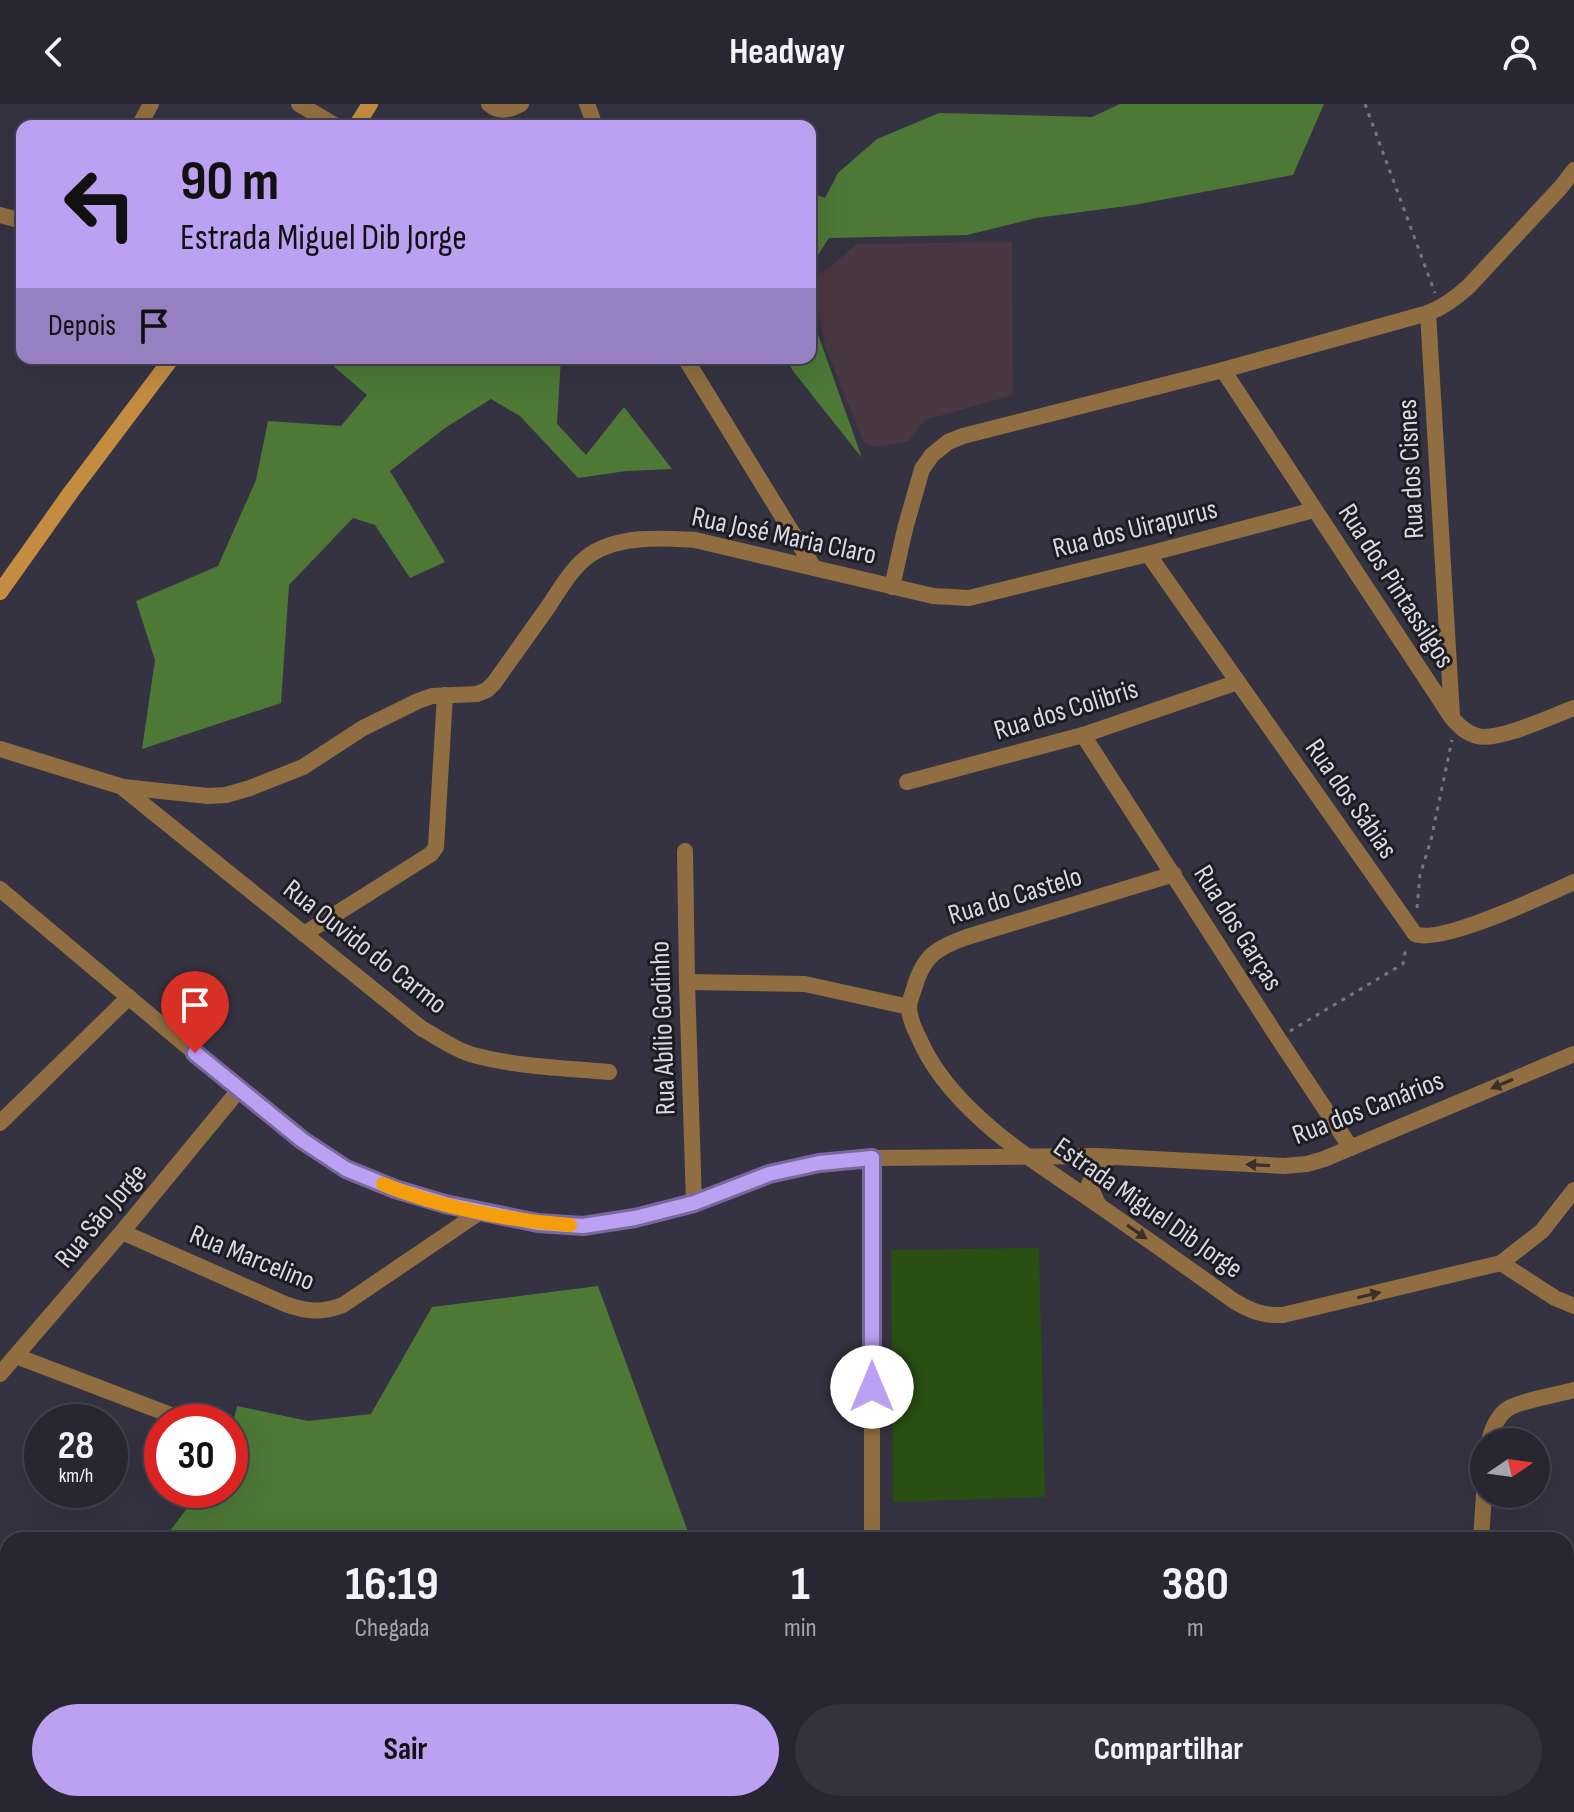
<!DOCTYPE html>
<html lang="pt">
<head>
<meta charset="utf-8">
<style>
  :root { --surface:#282632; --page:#34323e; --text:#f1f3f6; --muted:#a5a5ac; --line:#44434d; --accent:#bca0f2 }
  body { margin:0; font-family:"Sofia Sans Condensed",sans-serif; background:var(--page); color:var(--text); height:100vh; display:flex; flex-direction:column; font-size:30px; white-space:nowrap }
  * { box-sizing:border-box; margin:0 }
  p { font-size:26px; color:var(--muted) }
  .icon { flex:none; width:44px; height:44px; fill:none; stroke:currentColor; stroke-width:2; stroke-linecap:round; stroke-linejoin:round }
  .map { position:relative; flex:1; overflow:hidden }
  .panel { position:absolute; left:0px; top:1428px; width:1574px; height:280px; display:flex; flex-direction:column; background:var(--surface); border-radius:24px 24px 0 0; box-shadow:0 8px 32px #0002,0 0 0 2px var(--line) }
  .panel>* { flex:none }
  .top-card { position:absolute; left:16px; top:16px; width:800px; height:244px; border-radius:16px; box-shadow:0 8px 32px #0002,0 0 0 2px var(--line); background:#bca0f2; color:#111; overflow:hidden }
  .needle { width:52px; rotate:77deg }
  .controls { position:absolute; left:1470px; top:1324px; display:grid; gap:16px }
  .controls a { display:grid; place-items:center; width:80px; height:80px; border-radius:50%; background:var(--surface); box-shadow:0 8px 32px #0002,0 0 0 2px var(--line); font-size:40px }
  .speed { position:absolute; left:24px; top:1300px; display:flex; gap:16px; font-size:40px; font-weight:700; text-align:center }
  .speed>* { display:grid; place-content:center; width:104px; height:104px; border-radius:50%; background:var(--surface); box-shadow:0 8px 32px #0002,0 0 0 2px var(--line); line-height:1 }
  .speed small { font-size:20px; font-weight:400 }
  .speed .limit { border:12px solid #d22; background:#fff; color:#111 }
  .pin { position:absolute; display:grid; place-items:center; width:68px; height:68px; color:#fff; margin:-82px -34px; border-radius:50% 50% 50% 0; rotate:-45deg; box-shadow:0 0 8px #0007 }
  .pin .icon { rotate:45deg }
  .me { position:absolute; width:88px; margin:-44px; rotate:0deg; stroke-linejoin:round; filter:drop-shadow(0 0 6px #0008) }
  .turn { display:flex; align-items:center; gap:28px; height:168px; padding:0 32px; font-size:36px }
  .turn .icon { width:104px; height:104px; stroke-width:2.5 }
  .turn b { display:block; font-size:56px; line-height:68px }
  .then { display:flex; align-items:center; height:76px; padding:0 32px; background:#0003; gap:16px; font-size:30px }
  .eta { display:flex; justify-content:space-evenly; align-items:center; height:136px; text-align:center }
  .eta b { font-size:48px; font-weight:700; line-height:56px }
  .primary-button { display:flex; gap:16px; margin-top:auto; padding:16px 32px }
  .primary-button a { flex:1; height:92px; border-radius:48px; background:var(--accent); color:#111; font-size:32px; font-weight:700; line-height:92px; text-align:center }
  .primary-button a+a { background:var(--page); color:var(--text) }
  header { display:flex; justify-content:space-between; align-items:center; height:104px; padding:0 32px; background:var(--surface); font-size:36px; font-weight:700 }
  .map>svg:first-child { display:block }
  .education { fill:#493741 }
  .green { fill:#294f13 }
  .forest { fill:#4d7836 }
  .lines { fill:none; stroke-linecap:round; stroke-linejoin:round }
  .path { stroke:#777582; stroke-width:3; stroke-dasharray:4 6; stroke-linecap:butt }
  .street { stroke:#906e41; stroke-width:16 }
  .secondary { stroke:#c38c40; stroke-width:16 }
  .oneway { fill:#3a302a }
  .route-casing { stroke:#7a689d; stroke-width:20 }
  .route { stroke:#bca0f2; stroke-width:14 }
  .slow { stroke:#f59e0b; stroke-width:14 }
  .labels { text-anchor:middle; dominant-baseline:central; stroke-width:6; stroke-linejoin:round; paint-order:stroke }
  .street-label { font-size:28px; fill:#dad9e3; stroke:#1d1c23 }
</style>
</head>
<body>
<header><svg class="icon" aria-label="back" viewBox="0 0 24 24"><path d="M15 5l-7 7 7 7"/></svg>Headway<svg class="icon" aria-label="person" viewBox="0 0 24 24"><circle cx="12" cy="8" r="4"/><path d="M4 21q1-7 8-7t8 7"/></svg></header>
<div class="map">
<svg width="1574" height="1708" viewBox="0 0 1574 1708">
  <rect width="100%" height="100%" fill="#353342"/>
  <!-- education -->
  <polygon class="education" points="1012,138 1013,291 925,316 909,337 875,343 864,339 825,242 811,175 832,161 857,140"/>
  <!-- green -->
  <polygon class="green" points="1039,1144 1045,1393 893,1398 891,1146"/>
  <!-- forest -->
  <g class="forest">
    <polygon points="1120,0 1324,0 1293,71 1134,101 1036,114 967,131 829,134 810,163 810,88 825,94 838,69 877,35 939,9 1092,13"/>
    <polygon points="810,208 862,354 793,267 786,254 810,254"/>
    <polygon points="324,254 561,254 557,320 586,351 624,303 672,365 626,367 578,374 520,312 491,295 445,324 390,367 445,458 410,474 375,421 353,414 289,481 281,599 142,645 155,556 136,497 218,462 256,376 268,317 341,322 367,291"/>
    <polygon points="598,1182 691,1436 163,1436 201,1386 230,1386 230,1332 237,1302 308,1317 371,1310 432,1203"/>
    <polygon points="8,1630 8,1700 722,1700 722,1708 0,1708 0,1640"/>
  </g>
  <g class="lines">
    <!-- path -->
    <g class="path">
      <polyline points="1365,0 1435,189"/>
      <polyline points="1417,804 1420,771 1431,736 1452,636"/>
      <polyline points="1290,927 1403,860 1406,843"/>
    </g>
    <!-- street -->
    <g class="street">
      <polyline points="299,0 336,22"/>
      <path d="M489 0C500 9 509 6 521 0"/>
      <polyline points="587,0 595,22"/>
      <polyline points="139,22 151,0"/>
      <polyline points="0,111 22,117"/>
      <polyline points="1428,209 1452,612"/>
      <polyline points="685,254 814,464"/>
      <path d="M1223 266 1452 614C1459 622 1466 629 1477 632 1498 638 1552 612 1574 604"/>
      <path d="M1148 450 1415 830C1441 841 1545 791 1574 778"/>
      <path d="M892 483 905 425 922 365 932 351 948 338 963 332 1223 266 1428 209C1444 203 1456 194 1469 182L1561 83 1574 66"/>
      <polyline points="1083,631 1278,934 1351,1044"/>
      <path d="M0 645 123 683 208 692 226 691 250 684 303 663 363 624 418 597 432 592 477 590 487 586 494 579C512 554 530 528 548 503 560 485 573 462 591 450 621 431 662 434 695 436L933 492 969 494 1148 450 1314 406"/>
      <polyline points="907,678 1083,631 1238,578"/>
      <path d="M123 684 421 924C439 934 457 947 477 952 520 963 565 964 609 968"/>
      <polyline points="685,747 687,878 694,1099"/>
      <path d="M1174 770 967 833C936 844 923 852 914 885 912 891 909 898 909 903 909 913 914 924 918 932 950 1009 1038 1059 1104 1105 1147 1135 1191 1166 1234 1197 1251 1207 1263 1212 1283 1211L1501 1159 1542 1127 1574 1086"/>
      <polyline points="0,785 239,986 302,1036 346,1065 395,1085 445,1100 538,1119 583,1122 635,1114 694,1099 769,1070 819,1059 872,1054 1097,1052 1284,1062 1307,1060 1324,1055 1574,950"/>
      <polyline points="304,830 420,757 431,750 436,743 445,591"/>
      <polyline points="687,878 805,880 909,903"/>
      <polyline points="0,1019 129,893"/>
      <polyline points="1098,1100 1089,1080 1099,1058 1113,1053"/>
      <path d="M122 1128 285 1200C307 1208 322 1209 343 1201L480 1108"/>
      <polyline points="1501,1159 1555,1194 1574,1202"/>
      <polyline points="16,1252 184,1316"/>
      <polyline points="0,1270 122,1128 239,986"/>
      <path d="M1489 1338C1491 1326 1498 1311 1509 1304 1523 1296 1557 1291 1574 1286"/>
      <polyline points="872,1436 872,1054"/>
      <polyline points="1481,1436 1484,1390"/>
      <polyline points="1566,1695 1574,1695"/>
      <polyline points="839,1708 841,1700"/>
    </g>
    <!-- secondary -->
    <g class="secondary">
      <polyline points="356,22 370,0"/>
      <polyline points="0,488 71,388 172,254"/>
    </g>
  </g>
  <!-- one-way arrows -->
  <defs><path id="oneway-solid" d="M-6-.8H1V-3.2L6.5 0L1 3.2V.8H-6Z" transform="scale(2)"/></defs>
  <g class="oneway">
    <use href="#oneway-solid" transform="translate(1502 980) rotate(157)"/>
    <use href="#oneway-solid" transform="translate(1258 1061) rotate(-177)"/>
    <use href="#oneway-solid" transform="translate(1137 1128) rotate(35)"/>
    <use href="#oneway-solid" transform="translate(1369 1191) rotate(-13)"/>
  </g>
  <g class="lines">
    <!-- route casing -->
    <g class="route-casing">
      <polyline id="route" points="195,949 302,1036 346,1065 395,1085 445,1100 538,1119 583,1122 635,1114 694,1099 769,1070 819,1059 872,1054 872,1283"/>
    </g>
    <!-- route -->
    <use href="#route" class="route"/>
    <!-- slow -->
    <path class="slow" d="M383 1080C437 1103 511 1117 570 1121"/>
  </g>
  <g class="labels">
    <!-- street labels -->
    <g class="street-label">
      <text transform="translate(1411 365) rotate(-93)">Rua dos Cisnes</text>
      <text transform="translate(1135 425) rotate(-14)">Rua dos Uirapurus</text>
      <text transform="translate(784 432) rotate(12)">Rua José Maria Claro</text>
      <text transform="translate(1396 482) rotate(57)">Rua dos Pintassilgos</text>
      <text transform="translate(1066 606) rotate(-17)">Rua dos Colibris</text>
      <text transform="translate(1351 695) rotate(55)">Rua dos Sábias</text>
      <text transform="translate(1015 792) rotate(-17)">Rua do Castelo</text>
      <text transform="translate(1238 824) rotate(58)">Rua dos Garças</text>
      <text transform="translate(365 843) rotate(38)">Rua Ouvido do Carmo</text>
      <text transform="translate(663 924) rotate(-92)">Rua Abílio Godinho</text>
      <text transform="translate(1368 1004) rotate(-21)">Rua dos Canários</text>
      <text transform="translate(1148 1104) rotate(35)">Estrada Miguel Dib Jorge</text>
      <text transform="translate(101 1112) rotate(-50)">Rua São Jorge</text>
      <text transform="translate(252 1154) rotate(22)">Rua Marcelino</text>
    </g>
  </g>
</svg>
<div class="controls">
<a><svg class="needle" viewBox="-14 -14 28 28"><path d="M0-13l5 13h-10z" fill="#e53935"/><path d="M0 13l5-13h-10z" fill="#a5a5ac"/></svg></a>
</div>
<div class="speed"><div>28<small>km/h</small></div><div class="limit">30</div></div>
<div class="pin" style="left:195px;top:949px;background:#d93025"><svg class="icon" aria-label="arrive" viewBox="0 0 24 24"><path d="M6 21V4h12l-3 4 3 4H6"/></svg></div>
<svg class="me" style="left:872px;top:1283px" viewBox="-20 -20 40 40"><circle r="19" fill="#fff"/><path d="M0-13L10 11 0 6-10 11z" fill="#bca0f2"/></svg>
<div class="top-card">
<div class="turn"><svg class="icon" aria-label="left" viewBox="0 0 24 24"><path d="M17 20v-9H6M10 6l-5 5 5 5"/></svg><div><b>90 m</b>Estrada Miguel Dib Jorge</div></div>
<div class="then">Depois<svg class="icon" aria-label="arrive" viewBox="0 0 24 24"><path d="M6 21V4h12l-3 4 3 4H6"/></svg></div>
</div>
<section class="panel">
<div class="eta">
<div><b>16:19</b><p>Chegada</p></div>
<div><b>1</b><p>min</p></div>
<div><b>380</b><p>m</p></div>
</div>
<div class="primary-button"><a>Sair</a><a>Compartilhar</a></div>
</section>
</div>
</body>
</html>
